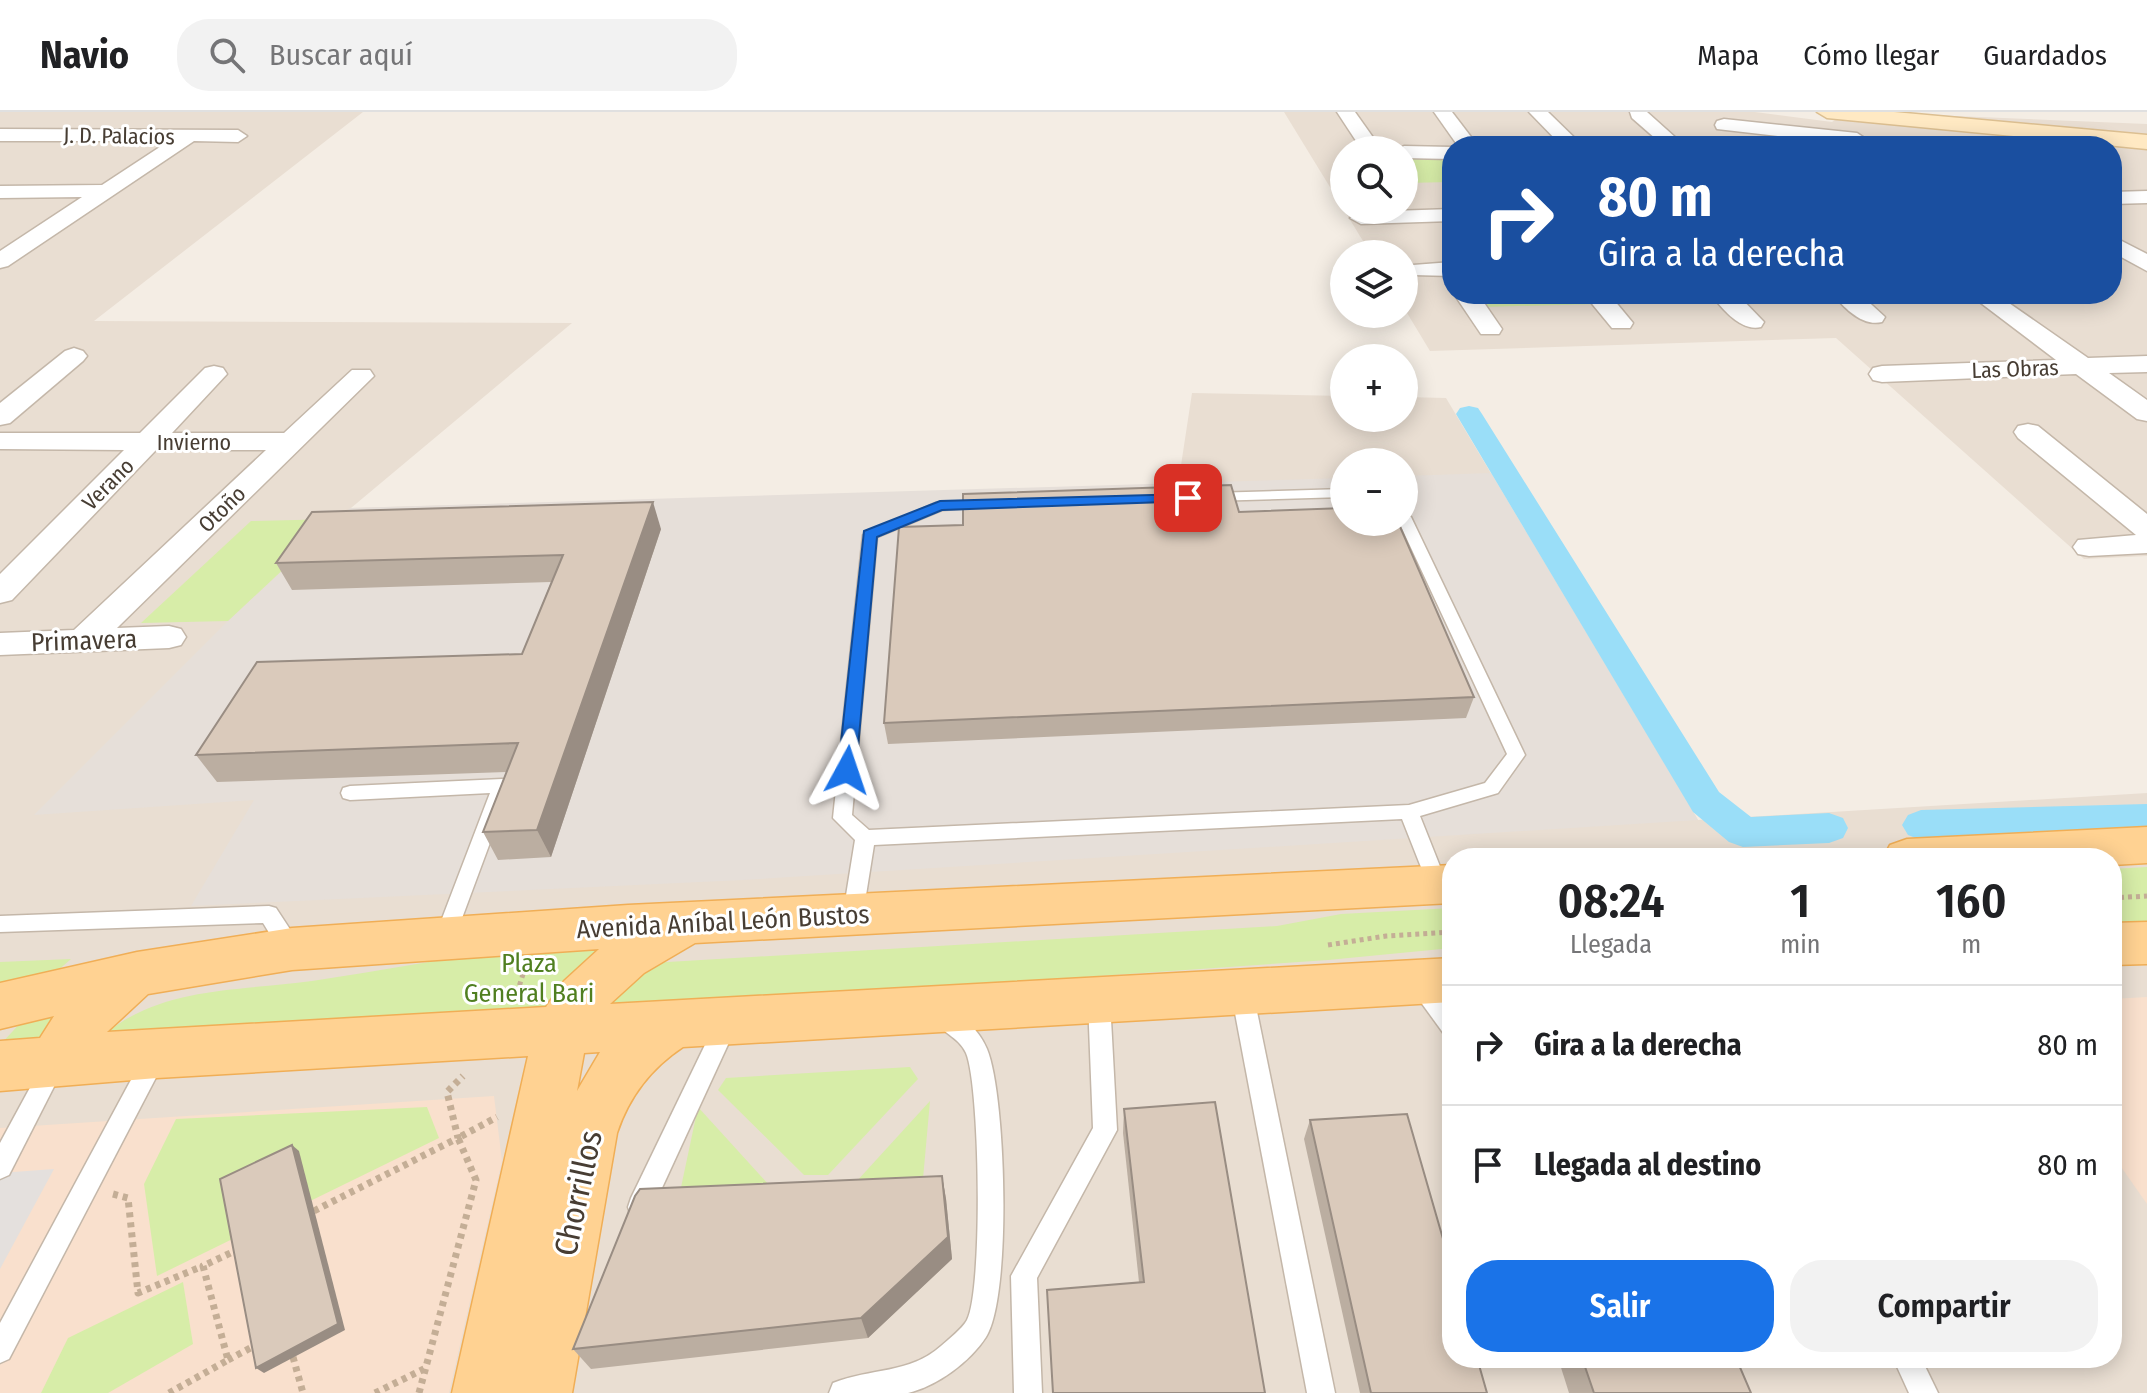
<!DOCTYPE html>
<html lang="es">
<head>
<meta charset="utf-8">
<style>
  :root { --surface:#fff; --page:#f2f2f2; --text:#202124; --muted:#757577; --line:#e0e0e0; --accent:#1a73e8 }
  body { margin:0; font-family:"Fira Sans Condensed",sans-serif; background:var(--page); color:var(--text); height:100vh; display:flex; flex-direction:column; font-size:30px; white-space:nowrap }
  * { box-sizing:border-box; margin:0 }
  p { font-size:26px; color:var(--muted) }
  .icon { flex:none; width:44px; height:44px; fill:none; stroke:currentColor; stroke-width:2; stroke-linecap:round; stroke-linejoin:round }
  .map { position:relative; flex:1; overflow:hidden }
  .details { position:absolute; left:1442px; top:736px; width:680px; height:520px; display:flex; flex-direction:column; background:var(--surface); border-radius:32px; box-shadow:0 4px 20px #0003 }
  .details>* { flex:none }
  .hud { position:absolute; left:1442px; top:24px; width:680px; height:168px; border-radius:32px; box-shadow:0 4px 20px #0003; background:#1a4fa0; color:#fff; overflow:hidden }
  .buttons { position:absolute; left:1330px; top:24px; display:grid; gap:16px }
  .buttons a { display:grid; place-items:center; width:88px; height:88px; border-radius:50%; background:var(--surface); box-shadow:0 4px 20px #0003; font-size:40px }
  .pin { position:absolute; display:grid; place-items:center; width:68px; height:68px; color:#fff; margin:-34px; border-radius:16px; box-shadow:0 4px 12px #0006 }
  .me { position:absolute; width:88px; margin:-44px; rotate:5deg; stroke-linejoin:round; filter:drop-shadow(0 0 6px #0008) }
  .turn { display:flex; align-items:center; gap:28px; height:168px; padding:0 24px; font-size:36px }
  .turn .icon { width:104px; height:104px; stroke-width:2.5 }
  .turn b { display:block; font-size:56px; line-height:68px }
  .eta { display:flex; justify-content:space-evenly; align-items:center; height:136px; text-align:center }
  .eta b { font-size:48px; font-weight:600; line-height:56px }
  .action { display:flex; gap:16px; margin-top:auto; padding:16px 24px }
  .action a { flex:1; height:92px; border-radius:32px; background:var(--accent); color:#fff; font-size:32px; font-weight:600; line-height:92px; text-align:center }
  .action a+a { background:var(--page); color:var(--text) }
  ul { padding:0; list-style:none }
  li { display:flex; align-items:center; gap:24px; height:120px; padding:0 24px; border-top:2px solid var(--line) }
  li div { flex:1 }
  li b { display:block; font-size:30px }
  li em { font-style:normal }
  header { display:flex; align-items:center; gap:48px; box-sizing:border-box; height:112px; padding:0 40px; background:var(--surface); border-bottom:2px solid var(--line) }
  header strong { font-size:38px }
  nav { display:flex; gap:44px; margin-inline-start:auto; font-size:28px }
  .search { width:560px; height:72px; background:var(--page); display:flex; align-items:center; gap:20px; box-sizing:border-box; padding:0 28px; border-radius:32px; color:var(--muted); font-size:30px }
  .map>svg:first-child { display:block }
  .residential { fill:#e9ded2; fill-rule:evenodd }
  .commercial { fill:#f9e0cd }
  .industrial { fill:#e6dfd9 }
  .green { fill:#d7eda8 }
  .parking { fill:#e4e0dd }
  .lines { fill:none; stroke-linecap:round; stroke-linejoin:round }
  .canal { fill:#9adef8; fill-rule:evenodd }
  .lane-casing { stroke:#c4b7a9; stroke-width:3 }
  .street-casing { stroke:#c4b7a9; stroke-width:3 }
  .secondary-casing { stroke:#dcbf91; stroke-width:3 }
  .primary-casing { stroke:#f0ae56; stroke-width:3 }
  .path-far1 { stroke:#c4ae96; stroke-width:5; stroke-dasharray:4 4; stroke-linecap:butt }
  .path { stroke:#c4ae96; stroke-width:7; stroke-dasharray:5 5; stroke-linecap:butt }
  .lane { fill:#fff; fill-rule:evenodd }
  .street { fill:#fff; fill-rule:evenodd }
  .secondary { fill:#ffe9c3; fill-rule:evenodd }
  .primary { fill:#ffd292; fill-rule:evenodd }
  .wall { fill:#bbaea1 }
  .shaded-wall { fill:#998d83 }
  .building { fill:#dacabb; stroke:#998d83; stroke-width:2 }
  .route { fill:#1a73e8; stroke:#114b97; stroke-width:2 }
  .labels { text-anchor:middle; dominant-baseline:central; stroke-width:6; stroke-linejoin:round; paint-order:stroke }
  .far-street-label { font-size:22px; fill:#473d33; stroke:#fff }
  .street-label { font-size:26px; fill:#473d33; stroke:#fff }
  .park-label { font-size:26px; fill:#507f20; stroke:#fff }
  .near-street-label { font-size:32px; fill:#473d33; stroke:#fff }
</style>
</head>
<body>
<header>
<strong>Navio</strong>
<div class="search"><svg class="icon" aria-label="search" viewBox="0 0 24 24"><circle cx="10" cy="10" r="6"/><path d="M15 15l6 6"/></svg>Buscar aquí</div>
<nav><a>Mapa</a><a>Cómo llegar</a><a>Guardados</a></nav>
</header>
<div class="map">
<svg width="2147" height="1281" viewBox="0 0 2147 1281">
  <rect width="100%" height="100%" fill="#f4ede4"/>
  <!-- residential -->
  <g class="residential">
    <path d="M0 0H363L94 209 572 211 351 396 1178 373 1192 281 1344 284V306H1404V285L1446 286 1698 708 2147 681V1281H0ZM1344 350H1404V410H1344ZM1452 746H2112V1246H1452Z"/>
    <path d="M1284 0H1755L1832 10 1846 0H1857L2147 12V444L2084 447 1836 226 1430 239 1404 196V142H1371L1344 98H1404V38H1344V98ZM1452 34H2112V182H1452Z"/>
  </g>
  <!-- commercial -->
  <g class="commercial">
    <polygon points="2147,885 2147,1092 2112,1042 2112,887"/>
    <polygon points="494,984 502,1049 449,1281 0,1281 0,1016"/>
  </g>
  <!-- industrial -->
  <polygon class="industrial" points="1491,361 1698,708 743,768 191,794 254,688 34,703 228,509 350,396 1344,366 1344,410 1404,410 1404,364"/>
  <!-- green -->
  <g class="green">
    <polygon points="1404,41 1452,42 1452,70 1404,71"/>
    <polygon points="1472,182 1591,182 1599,192 1482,195"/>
    <polygon points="337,407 228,509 141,511 251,409"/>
    <polygon points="2147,755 2147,810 2112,812 2112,757"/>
    <polygon points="1452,796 1452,836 1328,848 600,899 651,851 1277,814 1341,802"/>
    <path d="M529 833 612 840 551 897 104 923C161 874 241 879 312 869 384 858 456 845 529 833Z"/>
    <polygon points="71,847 48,867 0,876 0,850"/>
    <polygon points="92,882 46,934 0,933 36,894"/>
    <polygon points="910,955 918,967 828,1063 804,1063 718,978 726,966"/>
    <polygon points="930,989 921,1089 835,1093"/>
    <polygon points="427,995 439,1026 157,1164 144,1072 176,1007"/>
    <polygon points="698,995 789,1095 676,1099"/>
    <polygon points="183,1170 193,1232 108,1281 41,1281 68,1226"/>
  </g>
  <!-- parking -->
  <polygon class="parking" points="54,1057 0,1157 0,1061"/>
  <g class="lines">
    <!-- canal -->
    <g class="canal">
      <polygon points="1469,294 1478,296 1482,302 1719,680 1751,705 1829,701 1843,706 1848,716 1843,726 1829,731 1743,735 1729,730 1693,700 1456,302 1460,296"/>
      <polygon points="2147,692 2147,720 1921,728 1908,723 1902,713 1908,703 1921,698"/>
    </g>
    <!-- lane casing -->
    <g class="lane-casing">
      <g id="lane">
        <polygon points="1344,377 1344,385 1211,389 1204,385 1211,381"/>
        <polygon points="985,388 990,389 990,395 942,398 877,425 852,703 869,718 1409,693 1485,671 1507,642 1399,410 1404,410 1404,401 1411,405 1525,643 1498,681 1420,704 1447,772 1444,778 1437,780 1430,778 1402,707 874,733 863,802 860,808 853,810 846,808 843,802 855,728 833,706 863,423 935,391"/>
        <polygon points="502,667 509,669 511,674 455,825 452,831 445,834 438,831 435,825 490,681 350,688 343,686 341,681 343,676 350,674"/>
        <path d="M269 794 276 796 299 831 302 837 299 843C281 850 272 824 263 811L0 820V804Z"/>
        <polygon points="1420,863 1428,866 1452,898 1452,925 1444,922 1412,878 1409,872 1412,866"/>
        <polygon points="1242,871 1250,873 1253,880 1335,1281 1307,1281 1231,880 1234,873"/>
        <polygon points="1099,880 1107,882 1110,889 1117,1018 1037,1166 1042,1281 1014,1281 1011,1164 1093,1016 1088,889 1091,882"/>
        <path d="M944 896C963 903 979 918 987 937 1006 983 1012 1184 986 1225 970 1250 937 1274 908 1281 884 1281 854 1281 829 1281L833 1271C870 1256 910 1262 941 1234 949 1227 962 1217 967 1208 983 1177 980 974 966 941 959 925 940 920 933 906L936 899Z"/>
        <polygon points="726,903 734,906 737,913 649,1104 640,1107 631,1104 628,1095 631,1086 718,906"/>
        <polygon points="154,937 162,940 165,947 162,954 9,1247 0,1251 0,1211 146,940"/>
        <polygon points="53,945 61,948 64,955 9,1063 0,1067 0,1031 45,948"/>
        <polygon points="1893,1246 1921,1246 1938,1281 1909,1281"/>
      </g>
    </g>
    <!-- street casing -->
    <g class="street-casing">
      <g id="street">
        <polygon points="1337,0 1355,0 1382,38 1362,38"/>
        <polygon points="1434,0 1452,0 1478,34 1458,34"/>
        <polygon points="1529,0 1548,0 1583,34 1562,34"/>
        <polygon points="1630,0 1647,0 1685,34 1664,34 1632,6"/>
        <polygon points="1724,7 1857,21 1866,27 1857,33 1717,17 1715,13 1717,9"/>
        <polygon points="0,17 238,18 247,24 238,30 194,29 8,154 0,156 0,139 82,85 0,86 0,74 102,73 169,29 0,29"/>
        <polygon points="1404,34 1452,35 1452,47 1404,46 1404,38 1396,38"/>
        <polygon points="2147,79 2147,91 2112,92 2112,80"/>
        <polygon points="1452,97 1452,109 1361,112 1350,106 1361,100"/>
        <polygon points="2112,124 2147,142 2147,159 2112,140"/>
        <polygon points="1452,150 1452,164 1413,163 1410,158 1413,153"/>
        <polygon points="1454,182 1478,182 1502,217 1499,222 1481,222"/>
        <polygon points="1584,182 1609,182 1633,211 1630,216 1612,216"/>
        <path d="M1711 182H1737L1764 210 1761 215C1741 220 1722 197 1711 182Z"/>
        <path d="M1833 182H1860L1885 205 1882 210C1863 215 1844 196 1833 182Z"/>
        <polygon points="1969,182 1996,182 2088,246 2147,244 2147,260 2109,261 2147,288 2147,309 2137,307 2076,262 1882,270 1873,268 1869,262 1873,256 1882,254 2056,248"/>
        <polygon points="74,236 83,239 87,244 83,249 10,311 0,313 0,291 65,239"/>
        <polygon points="214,254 223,256 227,262 172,321 284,321 352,258 370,258 374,264 117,516 169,514 181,517 186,525 181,533 169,536 0,543 0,521 74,518 266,338 156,338 12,488 0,491 0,462 124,338 0,337 0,321 140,321 205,256"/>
        <polygon points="2028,312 2038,314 2147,402 2147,441 2089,444 2078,442 2073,435 2078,428 2136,423 2018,326 2014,320 2018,314"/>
      </g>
    </g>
    <!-- secondary casing -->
    <g class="secondary-casing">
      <polygon id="secondary" points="1817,0 1894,0 2147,23 2147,37 1827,6"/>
    </g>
    <!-- primary casing -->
    <g class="primary-casing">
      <g id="primary">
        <polygon points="2147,715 2147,751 2112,753 2112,746 1883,746 1890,733 1907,727"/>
        <path d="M1452 753V791L695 831 644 861 610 892 1452 846V890L683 935C651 956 629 985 617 1021L572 1281H452L528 944 157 966 0 979V929L40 926 54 904 0 917V871L137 840 292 816 628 793ZM599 837 564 869 546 895 107 920 148 882 292 858ZM600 940 577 979 584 941Z"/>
        <polygon points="2147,810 2147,852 2112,853 2112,811"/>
      </g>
    </g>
    <!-- path-far1 -->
    <g class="path-far1">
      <polyline points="2112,786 2147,784"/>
      <polyline points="1328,833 1386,824 1452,820"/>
      <polyline points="517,881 525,856"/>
    </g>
    <!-- path -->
    <g class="path">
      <polyline points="113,1082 128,1086 138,1181 203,1154"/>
      <polyline points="314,1099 458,1026 447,980 463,964"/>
      <polyline points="293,1245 303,1281"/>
      <polyline points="228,1248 256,1233"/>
      <polyline points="169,1281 228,1248 203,1154 239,1137"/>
      <polyline points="375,1281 424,1257"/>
      <polyline points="419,1281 476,1068 458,1026 497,1005"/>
    </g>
    <!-- lane -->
    <use href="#lane" class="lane"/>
    <!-- street -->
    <use href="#street" class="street"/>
    <!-- secondary -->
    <use href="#secondary" class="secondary"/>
    <!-- primary -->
    <use href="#primary" class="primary"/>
  </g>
  <!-- wall -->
  <g class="wall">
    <polygon points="1239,400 1474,585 1466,606 888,632 884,611"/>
    <polygon points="661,417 551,745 498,748 483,720 506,660 217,670 196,643 522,542 551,470 292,478 276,451"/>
    <polygon points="1124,997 1265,1281 1139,1170 1123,1021"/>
    <polygon points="1310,1008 1487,1281 1360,1281 1304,1027"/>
    <polygon points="942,1064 946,1087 952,1147 868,1226 591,1257 573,1237"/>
    <polygon points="1558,1246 1736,1246 1751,1281 1569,1281"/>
  </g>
  <!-- shaded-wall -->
  <g class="shaded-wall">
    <polygon points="653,390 661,417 551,745 537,718"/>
    <polygon points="292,1033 299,1039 345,1218 264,1261 256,1256"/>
    <polygon points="942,1064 946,1087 952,1147 868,1226 861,1206"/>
  </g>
  <!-- building -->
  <g class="building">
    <polygon points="1231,373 1239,400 1344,396 1344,410 1398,410 1474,585 884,611 899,415 963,413 963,382"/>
    <polygon points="653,390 537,718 483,720 518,631 196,643 257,550 522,542 563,443 276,451 312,400"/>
    <polygon points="1215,990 1265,1281 1053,1281 1047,1178 1144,1170 1124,997"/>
    <polygon points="1407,1002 1452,1158 1452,1246 1477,1246 1487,1281 1371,1281 1310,1008"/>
    <polygon points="292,1033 338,1212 256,1256 220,1067"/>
    <polygon points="942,1064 948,1125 861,1206 573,1237 635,1084 640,1077"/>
    <polygon points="1582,1246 1736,1246 1751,1281 1594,1281"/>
  </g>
  <!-- route -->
  <polygon class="route" points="1188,382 1193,383 1193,389 942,398 877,425 856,658 847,665 841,663 838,658 864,419 940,389"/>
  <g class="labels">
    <!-- far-street labels -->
    <g class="far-street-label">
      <text transform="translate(119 24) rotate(1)">J. D. Palacios</text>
      <text transform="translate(2015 257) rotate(-2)">Las Obras</text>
      <text x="194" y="330">Invierno</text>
      <text transform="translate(108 372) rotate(-45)">Verano</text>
      <text transform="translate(222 397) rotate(-44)">Otoño</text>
    </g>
    <!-- street labels -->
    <g class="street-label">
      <text transform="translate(84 529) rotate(-2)">Primavera</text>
      <text transform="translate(723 810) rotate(-3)">Avenida Aníbal León Bustos</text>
    </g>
    <!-- park labels -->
    <g class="park-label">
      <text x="529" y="851">Plaza<tspan x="529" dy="30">General Bari</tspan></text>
    </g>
    <!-- near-street labels -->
    <g class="near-street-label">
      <text transform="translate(578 1081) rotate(-78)">Chorrillos</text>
    </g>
  </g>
</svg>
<div class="buttons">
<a><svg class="icon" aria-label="search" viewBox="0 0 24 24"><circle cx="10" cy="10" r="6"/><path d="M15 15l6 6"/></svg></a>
<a><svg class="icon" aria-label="layers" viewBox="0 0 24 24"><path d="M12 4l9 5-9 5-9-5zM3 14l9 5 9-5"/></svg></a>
<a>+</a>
<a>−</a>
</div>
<div class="pin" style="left:1188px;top:386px;background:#d93025"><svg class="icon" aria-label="arrive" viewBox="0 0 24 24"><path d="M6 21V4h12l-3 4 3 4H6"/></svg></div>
<svg class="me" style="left:847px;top:658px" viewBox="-20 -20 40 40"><path d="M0-17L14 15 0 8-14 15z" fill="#1a73e8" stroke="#fff" stroke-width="4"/></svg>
<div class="hud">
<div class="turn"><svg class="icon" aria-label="right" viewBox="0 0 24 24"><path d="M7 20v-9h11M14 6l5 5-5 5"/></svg><div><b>80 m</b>Gira a la derecha</div></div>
</div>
<section class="details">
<div class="eta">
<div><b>08:24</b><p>Llegada</p></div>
<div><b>1</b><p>min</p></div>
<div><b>160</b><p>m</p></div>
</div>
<ul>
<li><svg class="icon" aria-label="right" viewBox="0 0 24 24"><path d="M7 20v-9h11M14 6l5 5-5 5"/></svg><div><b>Gira a la derecha</b></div><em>80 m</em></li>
<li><svg class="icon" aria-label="arrive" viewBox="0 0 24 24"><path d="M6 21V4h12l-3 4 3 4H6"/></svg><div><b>Llegada al destino</b></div><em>80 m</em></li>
</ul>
<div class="action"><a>Salir</a><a>Compartir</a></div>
</section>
</div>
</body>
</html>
